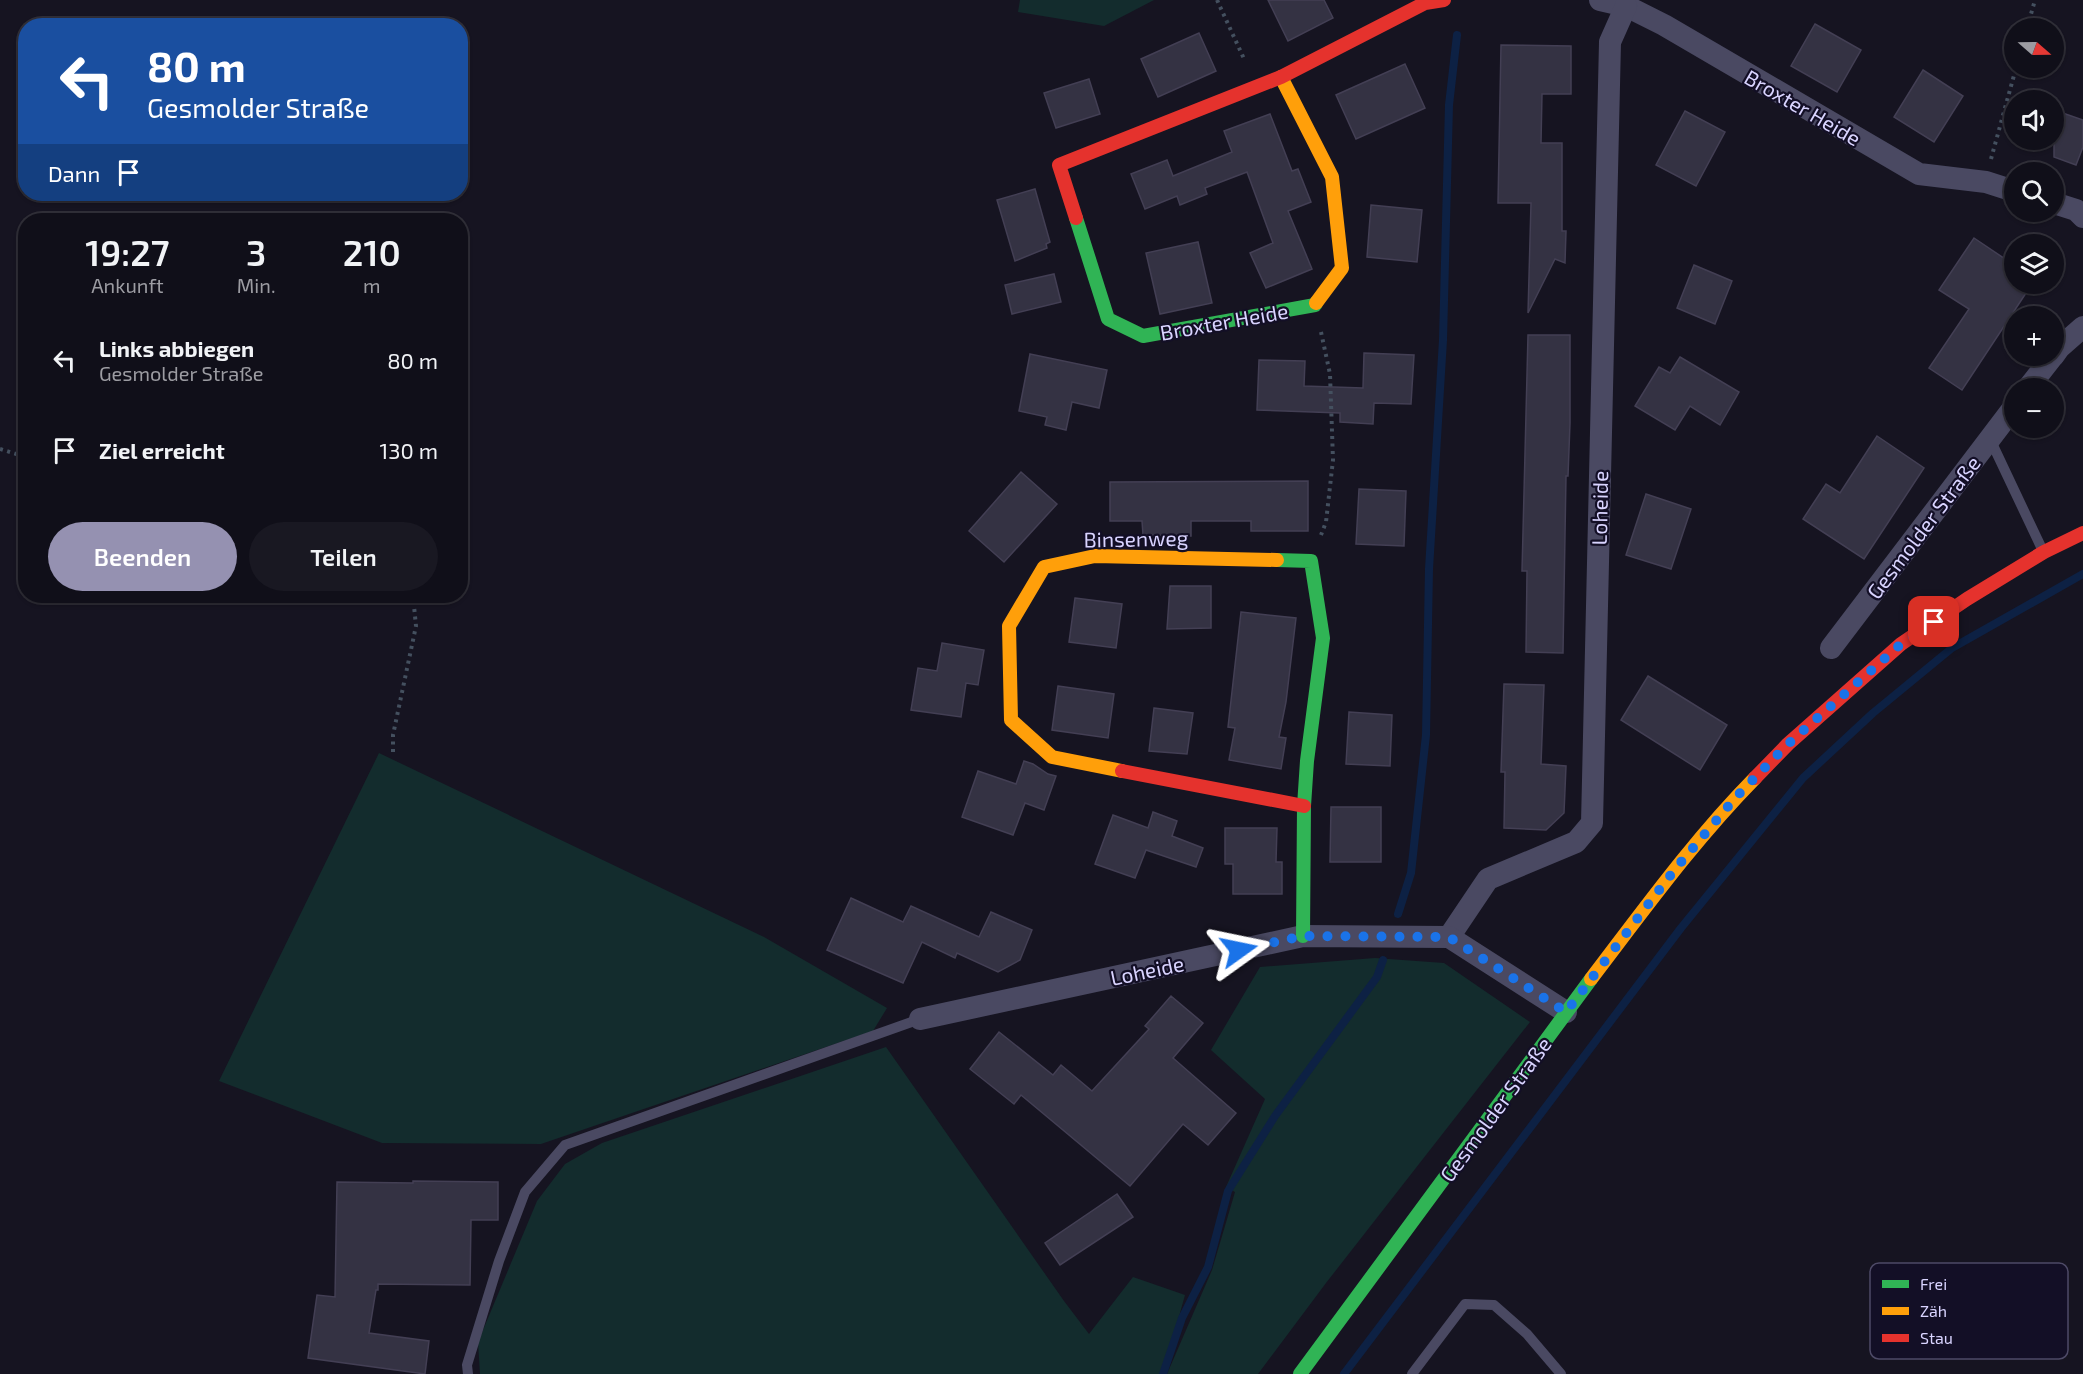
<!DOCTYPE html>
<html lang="de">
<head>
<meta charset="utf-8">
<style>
  :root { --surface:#100f19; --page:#191822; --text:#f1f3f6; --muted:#9c9ca2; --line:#302f38; --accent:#9591b1 }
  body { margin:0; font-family:"Exo 2",sans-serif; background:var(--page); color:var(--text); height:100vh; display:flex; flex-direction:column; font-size:22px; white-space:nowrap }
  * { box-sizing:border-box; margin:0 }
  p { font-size:20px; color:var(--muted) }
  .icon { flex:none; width:33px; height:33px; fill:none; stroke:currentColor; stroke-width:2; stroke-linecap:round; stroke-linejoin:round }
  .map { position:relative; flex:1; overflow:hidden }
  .drawer { position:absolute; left:18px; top:213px; width:450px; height:390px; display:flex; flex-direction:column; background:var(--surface); border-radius:24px; box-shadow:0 2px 4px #0004,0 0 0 2px var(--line) }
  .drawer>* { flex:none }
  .hud { position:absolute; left:18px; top:18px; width:450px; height:183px; border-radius:24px; box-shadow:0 2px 4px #0004,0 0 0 2px var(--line); background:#1a4fa0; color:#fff; overflow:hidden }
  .needle { width:39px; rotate:110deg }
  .buttons { position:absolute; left:2004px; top:18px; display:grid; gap:12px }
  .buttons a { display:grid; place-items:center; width:60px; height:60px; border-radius:50%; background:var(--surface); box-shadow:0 2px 4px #0004,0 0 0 2px var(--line); font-size:30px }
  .pin { position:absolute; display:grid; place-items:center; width:51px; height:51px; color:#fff; margin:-26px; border-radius:12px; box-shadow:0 3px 9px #0006 }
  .me { position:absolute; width:66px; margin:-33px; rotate:78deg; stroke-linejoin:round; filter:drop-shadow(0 0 4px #0008) }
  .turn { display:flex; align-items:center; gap:21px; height:126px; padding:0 30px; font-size:27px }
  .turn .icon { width:78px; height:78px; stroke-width:2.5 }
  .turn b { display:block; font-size:42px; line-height:51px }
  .then { display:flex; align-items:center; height:57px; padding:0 30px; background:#0003; gap:12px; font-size:22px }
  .eta { display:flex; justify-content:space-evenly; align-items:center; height:102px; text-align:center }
  .eta b { font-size:36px; font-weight:600; line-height:42px }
  .primary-button { display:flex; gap:12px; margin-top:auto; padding:12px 30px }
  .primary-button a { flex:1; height:69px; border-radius:36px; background:var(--accent); color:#fff; font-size:24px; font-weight:600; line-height:69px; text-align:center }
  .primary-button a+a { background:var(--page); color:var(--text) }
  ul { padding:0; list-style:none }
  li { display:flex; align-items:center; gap:18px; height:90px; padding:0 30px }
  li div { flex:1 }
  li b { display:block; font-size:22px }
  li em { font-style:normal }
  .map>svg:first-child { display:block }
  .green { fill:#132c2d }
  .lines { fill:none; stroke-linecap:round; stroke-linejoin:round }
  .stream { stroke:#0d2144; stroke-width:8 }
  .building { fill:#343243; stroke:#433f54; stroke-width:1.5 }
  .path { stroke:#44505f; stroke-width:4; stroke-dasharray:3 4.5; stroke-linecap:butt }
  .lane { stroke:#4a4962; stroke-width:10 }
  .street { stroke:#4a4962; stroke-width:22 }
  .fast { stroke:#30b455; stroke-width:14 }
  .slow { stroke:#ff9f0a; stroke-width:14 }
  .jam { stroke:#e5322d; stroke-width:14 }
  .route { stroke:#1a73e8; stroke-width:10; stroke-dasharray:0 18 }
  .labels { text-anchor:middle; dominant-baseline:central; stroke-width:4.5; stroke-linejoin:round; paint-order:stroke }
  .street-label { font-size:21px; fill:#d9d4ff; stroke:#130f26 }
  .key { fill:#130f26; stroke:#4e4a67; stroke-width:1.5 }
  .key-label { font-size:16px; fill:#d9d4ff }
</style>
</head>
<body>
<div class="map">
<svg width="2083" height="1374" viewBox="0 0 2083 1374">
  <rect width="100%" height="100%" fill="#161421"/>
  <!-- green -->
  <g class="green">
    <polygon points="1020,0 1154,0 1104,26 1018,12"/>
    <polygon points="379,753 764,937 887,1008 873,1031 541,1144 382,1143 219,1081"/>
    <polygon points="1375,958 1444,963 1530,1022 1326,1283 1258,1374 1167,1374 1212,1270 1235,1192 1226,1187 1265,1099 1211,1050 1260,967"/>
    <polygon points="886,1047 1064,1301 1089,1334 1133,1277 1185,1295 1163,1374 480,1374 478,1342 537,1201 565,1164 602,1143"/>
  </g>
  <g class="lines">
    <!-- stream -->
    <g class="stream">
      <polyline points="1398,914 1411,873 1426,735 1429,569 1443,340 1449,105 1457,35"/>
      <polyline points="1163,1374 1182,1318 1208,1267 1228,1191 1275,1116 1377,977 1383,960"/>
      <polyline points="1344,1374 1681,928 1803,778 1873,713 1952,648 2083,574"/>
    </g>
  </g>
  <!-- building -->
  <g class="building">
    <polygon points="1268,0 1324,0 1333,18 1288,41"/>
    <polygon points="1815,24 1861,50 1837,92 1791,66"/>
    <polygon points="1199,33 1216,71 1158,97 1141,59"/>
    <polygon points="1501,45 1571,46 1571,94 1542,94 1541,143 1562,143 1562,231 1566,231 1565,263 1555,259 1528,313 1531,203 1498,203"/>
    <polygon points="1405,64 1425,108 1356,139 1336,95"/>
    <polygon points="1923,70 1963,96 1934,142 1894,117"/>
    <polygon points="1089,79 1100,114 1056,128 1044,93"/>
    <polygon points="2054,110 2083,120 2083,147 2076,165 2054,157"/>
    <polygon points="1685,111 1725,132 1696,186 1656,165"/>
    <polygon points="1270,114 1292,171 1298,169 1311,202 1288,211 1312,269 1266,288 1250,253 1273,243 1247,172 1205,188 1207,194 1180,205 1177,196 1145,209 1131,174 1167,160 1173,176 1232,152 1224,131"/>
    <polygon points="1035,189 1050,242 1046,244 1047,248 1015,261 997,200"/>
    <polygon points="1371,205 1422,210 1417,262 1367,257"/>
    <polygon points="1974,238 2014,265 2014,284 2032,284 1962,390 1929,368 1969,309 1939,290"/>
    <polygon points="1198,242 1212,303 1160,314 1146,253"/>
    <polygon points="1694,265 1732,281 1715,324 1677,308"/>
    <polygon points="1054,274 1061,302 1012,314 1005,285"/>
    <polygon points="1528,335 1570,335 1570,423 1568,476 1566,476 1563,653 1526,652 1527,571 1522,571"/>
    <polygon points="1364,353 1414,355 1411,404 1374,403 1373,424 1340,422 1340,413 1257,410 1259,360 1305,361 1304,386 1363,388"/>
    <polygon points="1030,354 1107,370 1099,408 1072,402 1066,430 1045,425 1047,417 1019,411"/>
    <polygon points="1680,357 1739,392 1720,425 1690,406 1675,430 1635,406 1659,367 1670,373"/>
    <polygon points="1877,436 1924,468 1864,559 1803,519 1826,484 1840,493"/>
    <polygon points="1021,472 1057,504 1004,562 969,531"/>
    <polygon points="1308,481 1308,531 1251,531 1251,521 1191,521 1191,536 1143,535 1142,521 1110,521 1110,482"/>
    <polygon points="1359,489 1406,491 1404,546 1356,544"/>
    <polygon points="1646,494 1691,509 1671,569 1626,555"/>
    <polygon points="1170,586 1211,586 1211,628 1167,629"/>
    <polygon points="1075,598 1122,604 1116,648 1069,642"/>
    <polygon points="1241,612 1296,618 1286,702 1279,737 1286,738 1281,769 1229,760 1235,728 1228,727"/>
    <polygon points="942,643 984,650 978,685 966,683 961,717 911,710 918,668 937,671"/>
    <polygon points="1648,676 1727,725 1700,770 1621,720"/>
    <polygon points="1504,684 1544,685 1541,764 1566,766 1564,813 1546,830 1504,828 1505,772 1501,772"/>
    <polygon points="1058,686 1114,694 1108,738 1052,730"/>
    <polygon points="1154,708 1193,713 1187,754 1149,751"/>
    <polygon points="1349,712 1392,715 1390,766 1346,764"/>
    <polygon points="1024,761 1033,764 1048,774 1056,776 1044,810 1025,803 1013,835 962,817 978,771 1016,784"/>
    <polygon points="1331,807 1381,807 1381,862 1330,862"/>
    <polygon points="1153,812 1177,821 1172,836 1203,848 1196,867 1146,850 1135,878 1095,864 1113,815 1148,828"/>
    <polygon points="1225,828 1277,828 1276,862 1282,862 1282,894 1233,894 1233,864 1225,864"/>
    <polygon points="851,898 903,922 911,906 979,937 991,912 1032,930 1020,960 998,972 957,953 955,958 922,942 903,983 827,950"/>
    <polygon points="1171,996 1203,1023 1173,1058 1236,1113 1208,1145 1183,1124 1130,1186 1021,1095 1014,1104 970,1069 999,1032 1053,1075 1061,1065 1092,1091 1149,1029 1145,1026"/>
    <polygon points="413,1181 498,1182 498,1220 471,1220 470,1285 378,1284 378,1290 376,1290 369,1333 429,1341 425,1374 308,1358 317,1295 335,1297 337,1182 413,1183"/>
    <polygon points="1117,1194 1133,1217 1060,1265 1045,1243"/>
  </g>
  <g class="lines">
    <!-- path -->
    <g class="path">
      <polyline points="1217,0 1245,61"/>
      <polyline points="2027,28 2035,0"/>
      <polyline points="1991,159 2016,68"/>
      <polyline points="1321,332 1330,374 1333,460 1326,522 1321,535"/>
      <polyline points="0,449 26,457"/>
      <polyline points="393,752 393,735 416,626 413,596"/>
    </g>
    <!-- lane -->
    <g class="lane">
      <polyline points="1990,439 2042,549"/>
      <polyline points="468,1374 467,1365 499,1261 525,1192 565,1145 920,1019"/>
      <polyline points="1412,1374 1465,1304 1494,1305 1527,1334 1561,1374"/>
    </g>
    <!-- street -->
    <g class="street">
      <polyline points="1600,0 1626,6 1664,25 1919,174 1986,182 2014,191"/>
      <polyline points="2054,203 2076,210 2083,217"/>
      <polyline points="2054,355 2059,348 2083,327"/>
      <polyline points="2028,388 2053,356"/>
      <polyline points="1831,648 2014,407"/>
      <polyline points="1449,937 1488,879 1576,842 1592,823 1610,42 1626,6"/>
      <polyline points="920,1019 1303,936 1449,937 1566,1012"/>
    </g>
    <!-- fast -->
    <g class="fast">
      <polyline points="1076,218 1108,319 1143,336 1315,305 1316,303"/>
      <polyline points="1277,560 1311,561 1323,638 1307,761 1304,806 1303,936"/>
      <polyline points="1300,1374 1591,979"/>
    </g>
    <!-- slow -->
    <g class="slow">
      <polyline points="1281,77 1332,177 1342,268 1316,303"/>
      <polyline points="1122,771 1052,757 1011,720 1009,626 1044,567 1095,556 1277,560"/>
      <path d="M1591 979C1643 911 1694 840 1755 778"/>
    </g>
    <!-- jam -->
    <g class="jam">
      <polyline points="1076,218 1059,165 1281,77 1425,3 1444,0"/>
      <polyline points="1122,771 1304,806"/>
      <polyline points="1755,778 1788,744 1901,644 1967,599 2044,552 2083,533"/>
    </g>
  </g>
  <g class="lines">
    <!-- route -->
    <polyline class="route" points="1239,950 1303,936 1449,937 1566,1012 1676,868 1736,797 1788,744 1901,644 1934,622"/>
  </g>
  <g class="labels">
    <!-- street labels -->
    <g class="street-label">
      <text transform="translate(1803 107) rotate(30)">Broxter Heide</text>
      <text transform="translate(1224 321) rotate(-10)">Broxter Heide</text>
      <text transform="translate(1599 508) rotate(-89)">Loheide</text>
      <text transform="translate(1923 527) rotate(-53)">Gesmolder Straße</text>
      <text transform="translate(1136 538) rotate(-1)">Binsenweg</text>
      <text transform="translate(1147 970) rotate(-12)">Loheide</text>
      <text transform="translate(1495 1109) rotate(-54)">Gesmolder Straße</text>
    </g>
  </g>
  <!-- legend -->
  <rect x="1870" y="1263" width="198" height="96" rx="9" class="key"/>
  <rect x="1882" y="1280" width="27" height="8" fill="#30b455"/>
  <rect x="1882" y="1307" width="27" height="8" fill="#ff9f0a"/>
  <rect x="1882" y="1334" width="27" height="8" fill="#e5322d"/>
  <g class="key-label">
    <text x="1920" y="1290">Frei</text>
    <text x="1920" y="1317">Zäh</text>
    <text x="1920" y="1344">Stau</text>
  </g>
</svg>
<div class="buttons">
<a><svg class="needle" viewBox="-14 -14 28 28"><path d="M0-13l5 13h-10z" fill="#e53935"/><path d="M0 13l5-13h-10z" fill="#9c9ca2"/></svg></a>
<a><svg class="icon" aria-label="sound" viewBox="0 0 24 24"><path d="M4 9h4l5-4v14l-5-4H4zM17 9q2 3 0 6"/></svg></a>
<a><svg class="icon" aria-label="search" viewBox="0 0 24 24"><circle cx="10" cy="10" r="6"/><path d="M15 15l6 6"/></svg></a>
<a><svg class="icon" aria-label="layers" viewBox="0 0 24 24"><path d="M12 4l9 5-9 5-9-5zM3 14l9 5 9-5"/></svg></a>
<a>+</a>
<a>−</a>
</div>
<div class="pin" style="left:1934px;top:622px;background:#d93025"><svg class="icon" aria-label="arrive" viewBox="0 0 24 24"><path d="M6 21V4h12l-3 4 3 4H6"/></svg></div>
<svg class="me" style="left:1239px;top:950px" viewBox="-20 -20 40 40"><path d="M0-17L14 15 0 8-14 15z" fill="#1a73e8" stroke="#fff" stroke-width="4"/></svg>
<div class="hud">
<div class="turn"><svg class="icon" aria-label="left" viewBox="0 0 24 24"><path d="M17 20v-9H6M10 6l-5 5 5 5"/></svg><div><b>80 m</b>Gesmolder Straße</div></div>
<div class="then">Dann<svg class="icon" aria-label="arrive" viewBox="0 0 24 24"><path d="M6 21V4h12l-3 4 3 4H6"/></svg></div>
</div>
<section class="drawer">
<div class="eta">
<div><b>19:27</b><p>Ankunft</p></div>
<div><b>3</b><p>Min.</p></div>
<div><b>210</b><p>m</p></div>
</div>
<ul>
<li><svg class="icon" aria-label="left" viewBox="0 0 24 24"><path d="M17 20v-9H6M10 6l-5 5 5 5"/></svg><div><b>Links abbiegen</b><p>Gesmolder Straße</p></div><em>80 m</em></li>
<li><svg class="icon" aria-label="arrive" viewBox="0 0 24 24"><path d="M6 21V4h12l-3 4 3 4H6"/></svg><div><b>Ziel erreicht</b></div><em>130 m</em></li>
</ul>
<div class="primary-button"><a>Beenden</a><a>Teilen</a></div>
</section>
</div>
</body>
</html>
